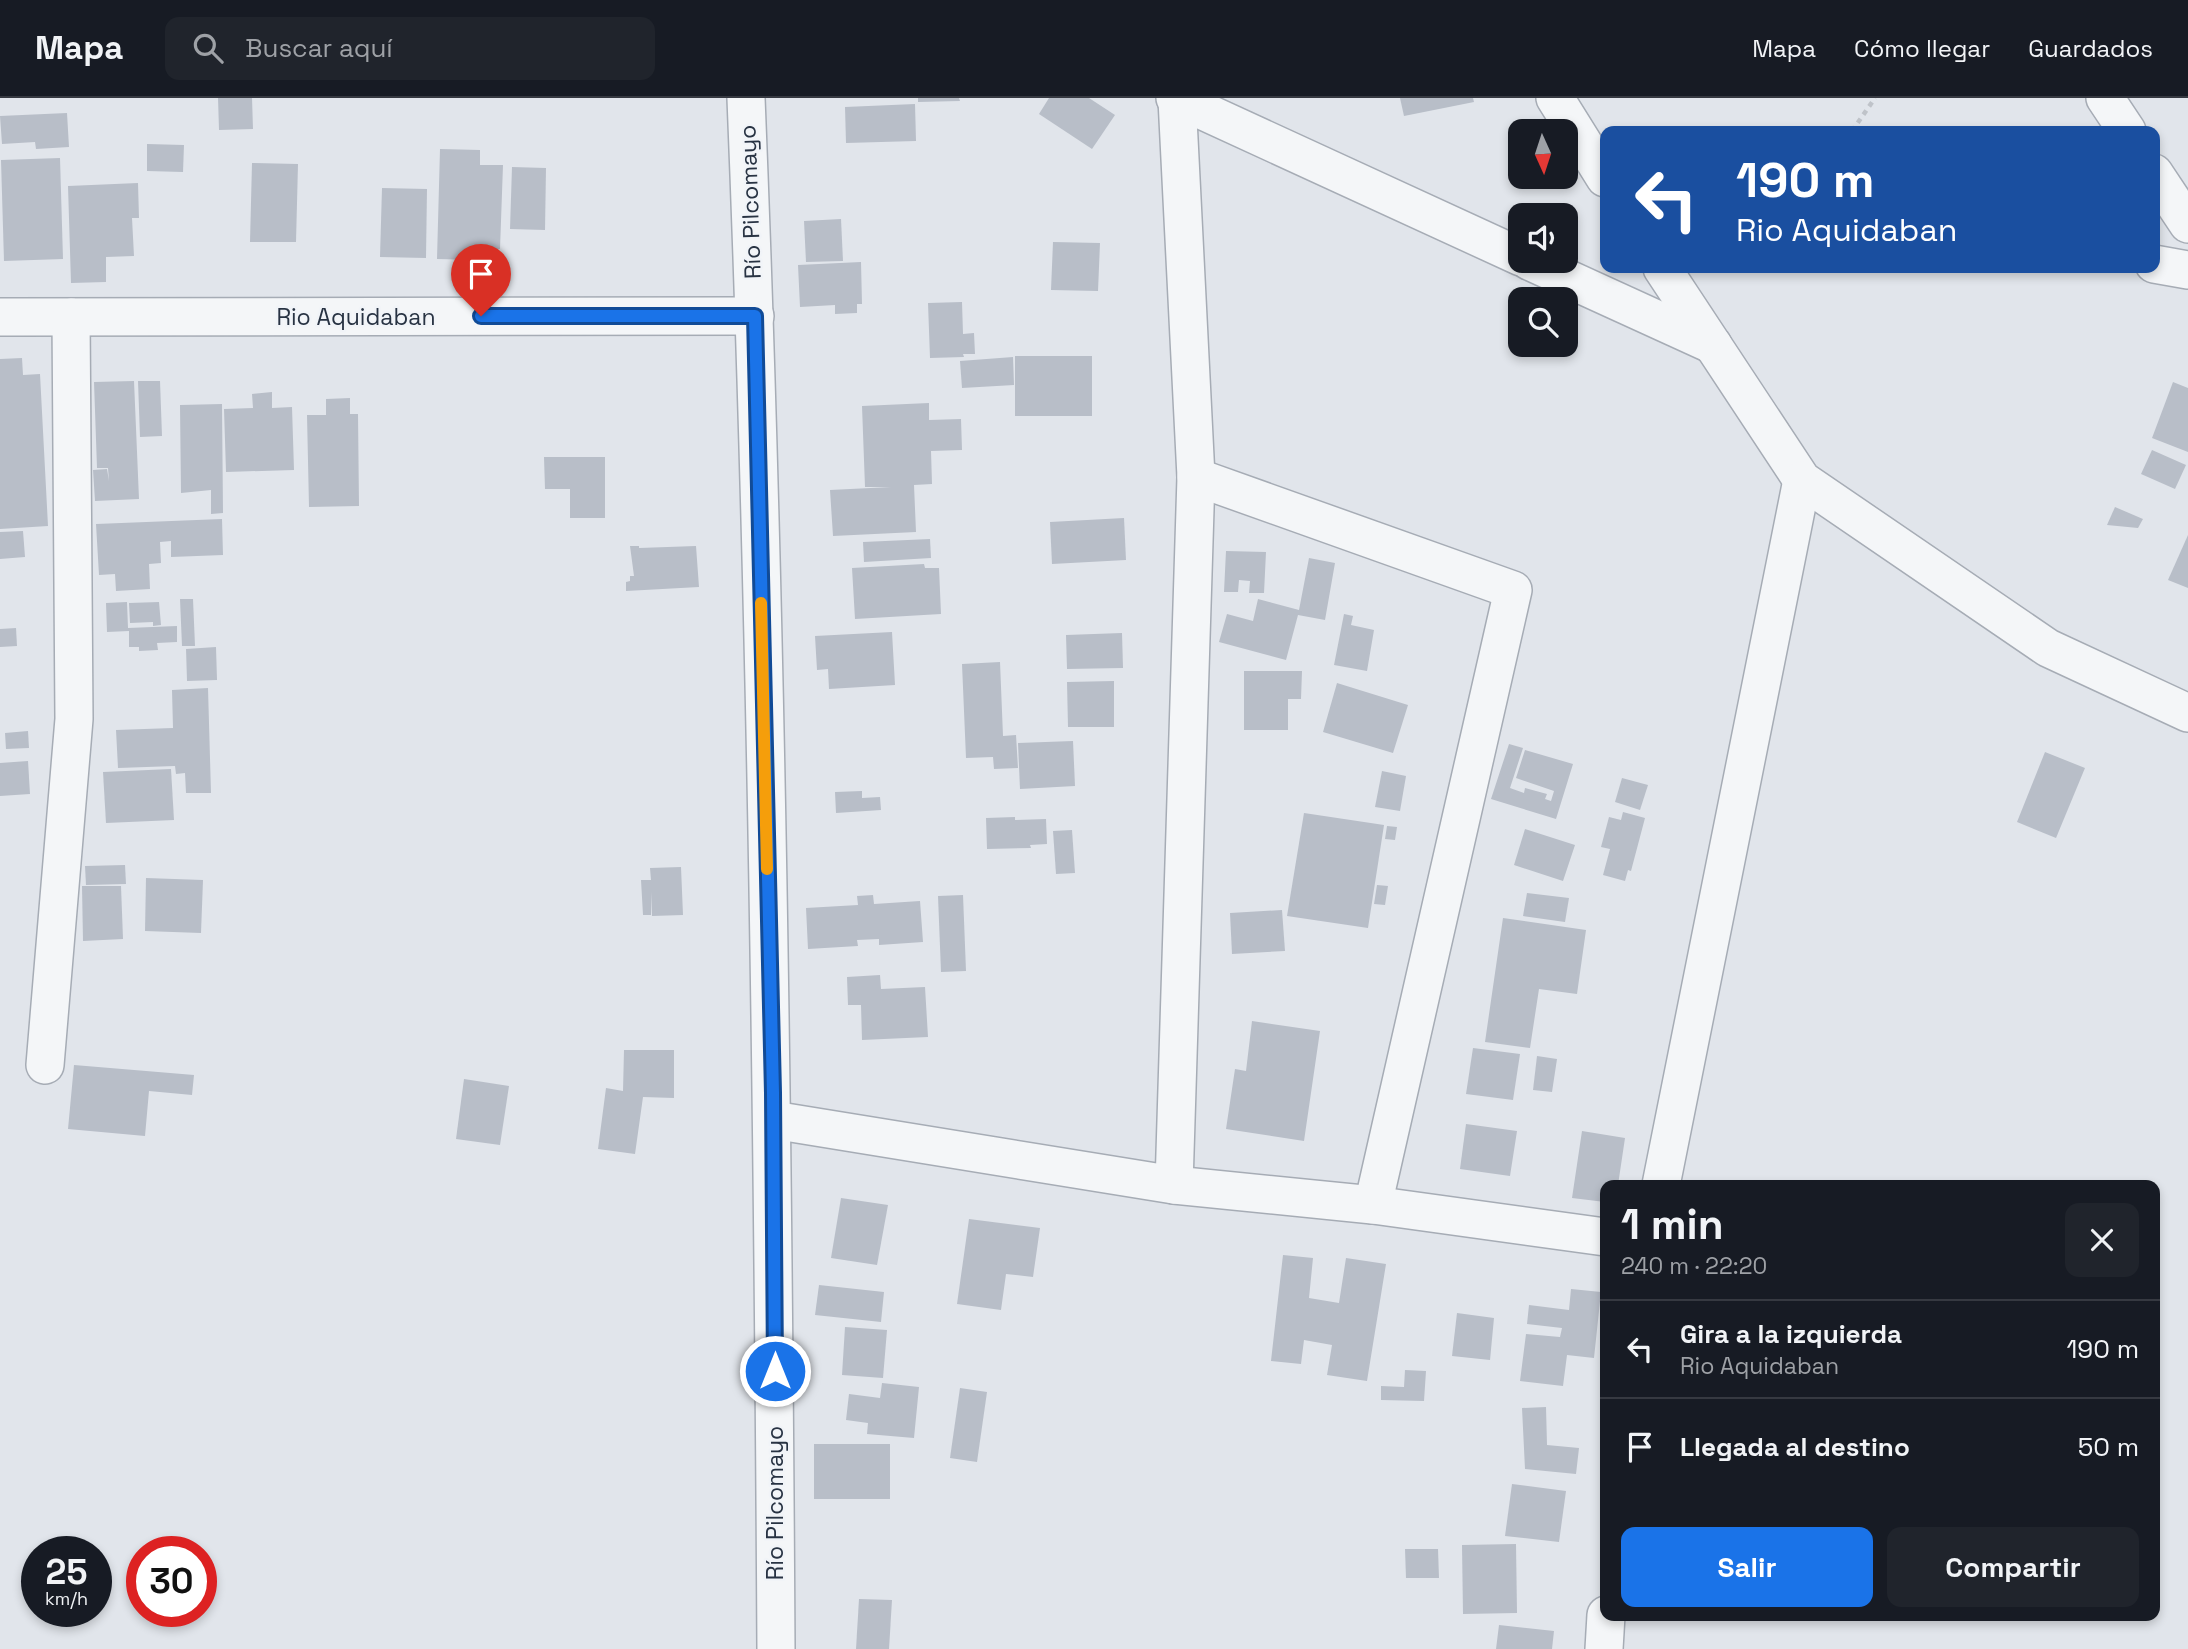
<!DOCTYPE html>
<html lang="es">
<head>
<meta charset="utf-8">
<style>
  :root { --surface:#171b24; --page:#20242c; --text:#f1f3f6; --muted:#9ea1a6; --line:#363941; --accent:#1a73e8 }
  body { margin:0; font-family:"Space Grotesk",sans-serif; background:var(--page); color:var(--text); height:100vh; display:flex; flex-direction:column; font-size:26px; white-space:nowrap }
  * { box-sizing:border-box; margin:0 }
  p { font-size:23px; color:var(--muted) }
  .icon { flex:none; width:38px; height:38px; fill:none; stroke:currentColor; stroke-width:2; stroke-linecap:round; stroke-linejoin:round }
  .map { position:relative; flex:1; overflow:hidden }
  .drawer { position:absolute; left:1600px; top:1082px; width:560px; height:441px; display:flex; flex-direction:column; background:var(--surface); border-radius:14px; box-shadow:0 4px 10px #0003 }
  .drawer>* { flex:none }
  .guide { position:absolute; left:1600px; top:28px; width:560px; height:147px; border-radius:14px; box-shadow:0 4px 10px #0003; background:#1a4fa0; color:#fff; overflow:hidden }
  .needle { width:46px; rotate:177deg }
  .buttons { position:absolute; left:1508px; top:21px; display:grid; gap:14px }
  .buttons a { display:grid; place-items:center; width:70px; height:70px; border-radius:14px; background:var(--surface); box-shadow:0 4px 10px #0003; font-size:35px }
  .speed { position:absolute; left:21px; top:1438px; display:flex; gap:14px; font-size:35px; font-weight:700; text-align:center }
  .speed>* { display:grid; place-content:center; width:91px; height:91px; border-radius:50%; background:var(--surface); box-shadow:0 4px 10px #0003; line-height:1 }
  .speed small { font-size:18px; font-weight:400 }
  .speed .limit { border:10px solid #d22; background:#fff; color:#111 }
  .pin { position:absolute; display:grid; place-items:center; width:60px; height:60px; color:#fff; margin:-72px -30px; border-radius:50% 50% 50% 0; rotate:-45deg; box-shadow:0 0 7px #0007 }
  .pin .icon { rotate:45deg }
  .me { position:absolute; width:77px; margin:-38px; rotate:0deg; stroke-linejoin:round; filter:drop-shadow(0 0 5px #0008) }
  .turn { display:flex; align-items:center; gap:24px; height:147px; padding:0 21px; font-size:32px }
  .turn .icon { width:91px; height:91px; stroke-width:2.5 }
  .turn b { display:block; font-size:49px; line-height:60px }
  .round { display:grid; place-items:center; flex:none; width:74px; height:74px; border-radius:14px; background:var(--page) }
  .summary { display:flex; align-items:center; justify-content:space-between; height:119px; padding:0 21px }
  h1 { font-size:42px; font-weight:800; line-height:52px }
  .cta { display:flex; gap:14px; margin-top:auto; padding:14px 21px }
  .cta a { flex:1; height:80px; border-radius:14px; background:var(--accent); color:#fff; font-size:28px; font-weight:800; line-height:80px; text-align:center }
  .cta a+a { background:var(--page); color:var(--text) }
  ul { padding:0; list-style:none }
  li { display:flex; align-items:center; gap:21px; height:98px; padding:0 21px; border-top:2px solid var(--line) }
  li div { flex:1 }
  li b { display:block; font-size:26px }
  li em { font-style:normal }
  header { display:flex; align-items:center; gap:42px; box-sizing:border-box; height:98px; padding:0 35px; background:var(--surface); border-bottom:2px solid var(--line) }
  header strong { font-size:33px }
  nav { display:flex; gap:38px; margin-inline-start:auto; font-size:24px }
  .search { width:490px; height:63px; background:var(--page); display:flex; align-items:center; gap:18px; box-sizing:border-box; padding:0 24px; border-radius:14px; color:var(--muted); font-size:26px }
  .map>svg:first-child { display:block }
  .building { fill:#b8bec8 }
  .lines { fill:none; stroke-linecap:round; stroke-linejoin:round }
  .minor-casing { stroke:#a6acb5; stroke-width:40 }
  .path { stroke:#bfc3c9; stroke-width:4.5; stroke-dasharray:5 5; stroke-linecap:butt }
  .minor { stroke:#f4f6f8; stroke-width:37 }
  .route-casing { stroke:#114b97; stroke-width:18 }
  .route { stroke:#1a73e8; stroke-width:12 }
  .slow { stroke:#f59e0b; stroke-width:12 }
  .labels { text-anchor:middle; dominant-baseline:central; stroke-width:5; stroke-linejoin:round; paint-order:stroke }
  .street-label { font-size:23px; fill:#283343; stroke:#f1f4f8 }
</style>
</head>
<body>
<header>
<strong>Mapa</strong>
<div class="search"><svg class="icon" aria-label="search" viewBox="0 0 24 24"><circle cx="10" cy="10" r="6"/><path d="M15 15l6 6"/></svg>Buscar aquí</div>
<nav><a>Mapa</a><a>Cómo llegar</a><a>Guardados</a></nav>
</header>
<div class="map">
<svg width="2188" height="1551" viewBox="0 0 2188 1551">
  <rect width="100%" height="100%" fill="#e1e5eb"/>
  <!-- building -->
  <g class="building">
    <polygon points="218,0 252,0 253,31 219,32"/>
    <polygon points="918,0 959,0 960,3 918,4"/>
    <polygon points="1049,0 1089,0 1115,17 1092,51 1039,16"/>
    <polygon points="1400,0 1473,0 1474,4 1404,18"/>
    <polygon points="915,6 916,43 846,45 845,9"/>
    <polygon points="67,15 69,49 36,51 35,44 2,46 0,18"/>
    <polygon points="147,46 184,47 183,74 147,73"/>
    <polygon points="440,51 480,52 480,67 503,67 500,151 478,151 477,162 437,161"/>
    <polygon points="60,60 63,161 4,163 1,62"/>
    <polygon points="252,65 298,66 296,144 250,144"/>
    <polygon points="512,69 546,70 545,132 510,131"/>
    <polygon points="138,85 139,120 132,120 134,158 106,159 106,184 71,185 68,88"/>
    <polygon points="382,90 427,91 426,160 380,159"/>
    <polygon points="841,121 843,163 806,164 804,123"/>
    <polygon points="1053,144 1100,145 1098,193 1051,192"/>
    <polygon points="861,164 862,206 857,206 857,215 835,216 835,207 800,209 798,167"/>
    <polygon points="962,204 963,236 974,235 975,256 963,256 964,259 930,260 928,205"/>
    <rect x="1015" y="258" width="77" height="60"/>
    <polygon points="1013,259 1014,287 962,290 960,263"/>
    <polygon points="22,260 23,277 40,276 48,428 0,431 0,261"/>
    <polygon points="134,283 139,401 95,403 93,372 107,371 109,383 108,370 97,370 94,284"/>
    <polygon points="138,283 160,283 162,338 140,339"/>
    <polygon points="2173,284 2188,290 2188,354 2152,340"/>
    <polygon points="272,294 272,310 292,309 294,372 226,374 224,311 253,310 252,296"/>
    <polygon points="350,300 350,316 358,316 359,408 309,409 307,317 326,317 326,301"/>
    <polygon points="929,305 929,322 961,321 962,352 931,353 932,386 914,387 916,434 833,438 830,392 891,389 865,389 862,308"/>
    <polygon points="222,306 223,415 211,416 211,392 181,395 180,307"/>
    <polygon points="2152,352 2186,367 2175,391 2141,376"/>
    <polygon points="544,359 605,359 605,420 570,420 570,391 545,391"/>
    <polygon points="2115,409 2143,421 2138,430 2107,427"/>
    <polygon points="1124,420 1126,462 1052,466 1050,424"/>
    <polygon points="222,421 223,457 171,459 171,443 160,444 161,465 149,466 150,491 116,493 115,476 99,477 96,426"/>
    <polygon points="23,433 25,459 0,461 0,434"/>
    <polygon points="2188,437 2188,490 2168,482"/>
    <polygon points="930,441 931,460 864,464 863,444"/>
    <polygon points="630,448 639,448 639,450 696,448 699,489 626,493 626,484 630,483 630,478 634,478"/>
    <polygon points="1226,453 1266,454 1264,495 1249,495 1250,483 1239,482 1238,494 1224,494"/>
    <polygon points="1309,460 1335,465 1325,522 1298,517 1286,562 1219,544 1227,516 1253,523 1258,501 1299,512"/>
    <polygon points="924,466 925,470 939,470 941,516 855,521 852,470"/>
    <polygon points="180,501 193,501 195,548 182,548"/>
    <polygon points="127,504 128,530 177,528 177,544 157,545 158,552 139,553 139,549 129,549 129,533 107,534 106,505"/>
    <polygon points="159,504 161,527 153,528 153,524 130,525 129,505"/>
    <polygon points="1344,516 1353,518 1351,527 1374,532 1367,573 1334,567"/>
    <polygon points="16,530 17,548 0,549 0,531"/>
    <polygon points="892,534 895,587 829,591 828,571 817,572 815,538"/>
    <polygon points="1122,535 1123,570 1067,571 1066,537"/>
    <polygon points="216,549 217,582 187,583 186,551"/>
    <polygon points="1000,564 1003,638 1016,637 1018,670 994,671 993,659 966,660 962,566"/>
    <polygon points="1244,573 1302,573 1301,601 1288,601 1288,632 1244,632"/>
    <polygon points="1114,583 1114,629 1068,629 1067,584"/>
    <polygon points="1337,585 1408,607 1393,655 1323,634"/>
    <polygon points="208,590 211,695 186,695 185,675 176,676 175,668 118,670 116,632 173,630 172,592"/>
    <polygon points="28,633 29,650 6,651 5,635"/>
    <polygon points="1073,643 1075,688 1020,691 1018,645"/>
    <polygon points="1509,646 1523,650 1510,690 1524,695 1525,690 1547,696 1545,701 1551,703 1554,693 1516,680 1525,652 1573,666 1556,721 1491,701"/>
    <polygon points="2045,654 2085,670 2056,740 2017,724"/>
    <polygon points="28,663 30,696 0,698 0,665"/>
    <polygon points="171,671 174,722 106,725 103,674"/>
    <polygon points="1382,673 1406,678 1400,713 1375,709"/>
    <polygon points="1622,680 1648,687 1640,712 1615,704"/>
    <polygon points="862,693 862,700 880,699 881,712 836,715 835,694"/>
    <polygon points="1623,714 1645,720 1631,773 1628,772 1625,783 1603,777 1610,751 1601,749 1609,719 1621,722"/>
    <polygon points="1304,715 1384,727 1368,830 1287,818"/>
    <polygon points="1015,719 1015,722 1046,721 1047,746 1030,747 1031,750 987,751 986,720"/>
    <polygon points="1387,728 1397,729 1395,742 1385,741"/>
    <polygon points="1525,731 1575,747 1563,783 1514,767"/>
    <polygon points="1072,732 1075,775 1056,776 1053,733"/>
    <polygon points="125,767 126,786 86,787 85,768"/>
    <polygon points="681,769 683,817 652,818 651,794 651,817 643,817 641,782 651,782 650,770"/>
    <polygon points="146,780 203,782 201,835 145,833"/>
    <polygon points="1377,787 1388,788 1385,807 1374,806"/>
    <polygon points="82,788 121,788 123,841 83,843"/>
    <polygon points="1527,795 1569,800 1565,824 1523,818"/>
    <polygon points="873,797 874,806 920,803 923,844 879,847 879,841 857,842 858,848 808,851 806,810 858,807 857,798"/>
    <polygon points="963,797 966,873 941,874 938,798"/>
    <polygon points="1282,812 1285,853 1232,856 1230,815"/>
    <polygon points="1503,820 1586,832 1577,896 1539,891 1530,950 1485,944"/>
    <polygon points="880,877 881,891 925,889 928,939 862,942 861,907 848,907 847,879"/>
    <polygon points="1252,923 1320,933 1304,1043 1226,1031 1235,971 1246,973"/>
    <polygon points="1473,950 1520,956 1513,1002 1466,996"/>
    <polygon points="624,952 674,952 674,1000 643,999 635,1056 598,1051 606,990 623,993"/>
    <polygon points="1537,958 1557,961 1552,994 1533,992"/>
    <polygon points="74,967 194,977 192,997 149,993 145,1038 68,1031"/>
    <polygon points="464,981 509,988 500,1047 456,1041"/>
    <polygon points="1466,1026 1517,1033 1510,1078 1460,1071"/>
    <polygon points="1582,1033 1625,1040 1618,1087 1605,1087 1605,1104 1572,1100"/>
    <polygon points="841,1100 888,1107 877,1167 831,1160"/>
    <polygon points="969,1121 1040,1130 1033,1179 1006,1176 1001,1212 957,1206"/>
    <polygon points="1283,1157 1313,1160 1309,1200 1339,1205 1346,1160 1386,1166 1367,1283 1327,1277 1332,1247 1304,1242 1301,1266 1271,1263"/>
    <polygon points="819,1187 884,1194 881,1224 815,1217"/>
    <polygon points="1571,1191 1601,1194 1594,1260 1567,1257 1563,1288 1520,1283 1526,1236 1560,1239 1562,1230 1527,1226 1529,1207 1569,1212"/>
    <polygon points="1457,1215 1494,1220 1490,1262 1452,1258"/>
    <polygon points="845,1229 887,1232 883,1280 842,1277"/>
    <polygon points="1405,1272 1426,1273 1424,1303 1381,1302 1381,1288 1404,1289"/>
    <polygon points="882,1285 919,1289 914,1340 867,1336 868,1325 846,1322 849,1296 880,1300"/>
    <polygon points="960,1290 987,1294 977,1364 950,1360"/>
    <polygon points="1546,1309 1547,1347 1579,1350 1576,1376 1525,1371 1522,1310"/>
    <rect x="814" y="1346" width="76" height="55"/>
    <polygon points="1512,1386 1566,1393 1559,1444 1505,1438"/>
    <polygon points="1516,1446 1517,1515 1463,1516 1462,1447"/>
    <polygon points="1405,1451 1438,1451 1439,1480 1406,1480"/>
    <polygon points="859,1501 892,1502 889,1551 856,1551"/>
    <polygon points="1499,1527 1554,1533 1552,1551 1496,1551"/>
  </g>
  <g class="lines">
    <!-- minor casing -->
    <g class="minor-casing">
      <g id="minor">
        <path d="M746 0C767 517 773 1034 776 1551"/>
        <polyline points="1175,0 1521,159"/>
        <polyline points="1555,0 1605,80"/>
        <polyline points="2105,0 2127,33"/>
        <polyline points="2154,75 2188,126"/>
        <polyline points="1529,163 1713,247"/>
        <polyline points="2154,166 2188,172"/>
        <polyline points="1662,170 1802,382 2048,550 2188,615"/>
        <polyline points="0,219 755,218"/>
        <polyline points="1196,379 1513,492 1373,1107"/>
        <polyline points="45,967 74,621 71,219"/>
        <polyline points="773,1022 1174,1087 1373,1107 1605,1139"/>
        <polyline points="1174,1087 1196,379 1177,1"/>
        <polyline points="1661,1087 1802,382"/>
        <polyline points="1604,1551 1606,1517"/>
      </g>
    </g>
    <!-- path -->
    <polyline class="path" points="1852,33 1875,0"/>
    <!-- minor -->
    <use href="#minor" class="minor"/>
  </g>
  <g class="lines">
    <!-- route casing -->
    <g class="route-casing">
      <polyline id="route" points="481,218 755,218 773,995 775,1273"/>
    </g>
    <!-- route -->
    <use href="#route" class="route"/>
    <!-- slow -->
    <polyline class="slow" points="761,505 767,771"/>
  </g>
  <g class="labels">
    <!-- street labels -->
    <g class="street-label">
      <text transform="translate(750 104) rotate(-92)">Río Pilcomayo</text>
      <text x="356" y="219">Rio Aquidaban</text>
      <text transform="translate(775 1405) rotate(-90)">Río Pilcomayo</text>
    </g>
  </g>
</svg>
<div class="buttons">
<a><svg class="needle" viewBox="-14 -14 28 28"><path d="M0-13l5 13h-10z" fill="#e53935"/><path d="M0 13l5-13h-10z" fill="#9ea1a6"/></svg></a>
<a><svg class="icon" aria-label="sound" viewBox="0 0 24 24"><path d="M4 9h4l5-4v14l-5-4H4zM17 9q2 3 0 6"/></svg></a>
<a><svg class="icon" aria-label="search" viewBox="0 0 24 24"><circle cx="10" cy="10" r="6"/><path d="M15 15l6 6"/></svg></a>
</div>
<div class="speed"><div>25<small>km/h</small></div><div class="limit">30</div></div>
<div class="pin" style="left:481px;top:218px;background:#d93025"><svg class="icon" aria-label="arrive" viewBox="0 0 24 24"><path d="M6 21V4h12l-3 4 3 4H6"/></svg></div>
<svg class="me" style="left:775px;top:1273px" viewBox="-20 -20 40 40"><circle r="17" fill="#1a73e8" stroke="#fff" stroke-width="3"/><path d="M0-11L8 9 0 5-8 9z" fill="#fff"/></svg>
<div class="guide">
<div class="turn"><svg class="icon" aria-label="left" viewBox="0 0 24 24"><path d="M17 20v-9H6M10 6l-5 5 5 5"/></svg><div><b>190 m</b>Rio Aquidaban</div></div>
</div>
<section class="drawer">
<div class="summary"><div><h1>1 min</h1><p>240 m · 22:20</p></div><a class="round"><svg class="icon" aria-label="close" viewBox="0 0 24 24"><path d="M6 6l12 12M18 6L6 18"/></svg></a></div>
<ul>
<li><svg class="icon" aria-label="left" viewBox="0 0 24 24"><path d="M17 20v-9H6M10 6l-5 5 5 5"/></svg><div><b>Gira a la izquierda</b><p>Rio Aquidaban</p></div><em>190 m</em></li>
<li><svg class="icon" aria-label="arrive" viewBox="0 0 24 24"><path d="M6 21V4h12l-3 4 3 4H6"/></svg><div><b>Llegada al destino</b></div><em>50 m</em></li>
</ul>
<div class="cta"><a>Salir</a><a>Compartir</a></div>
</section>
</div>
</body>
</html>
